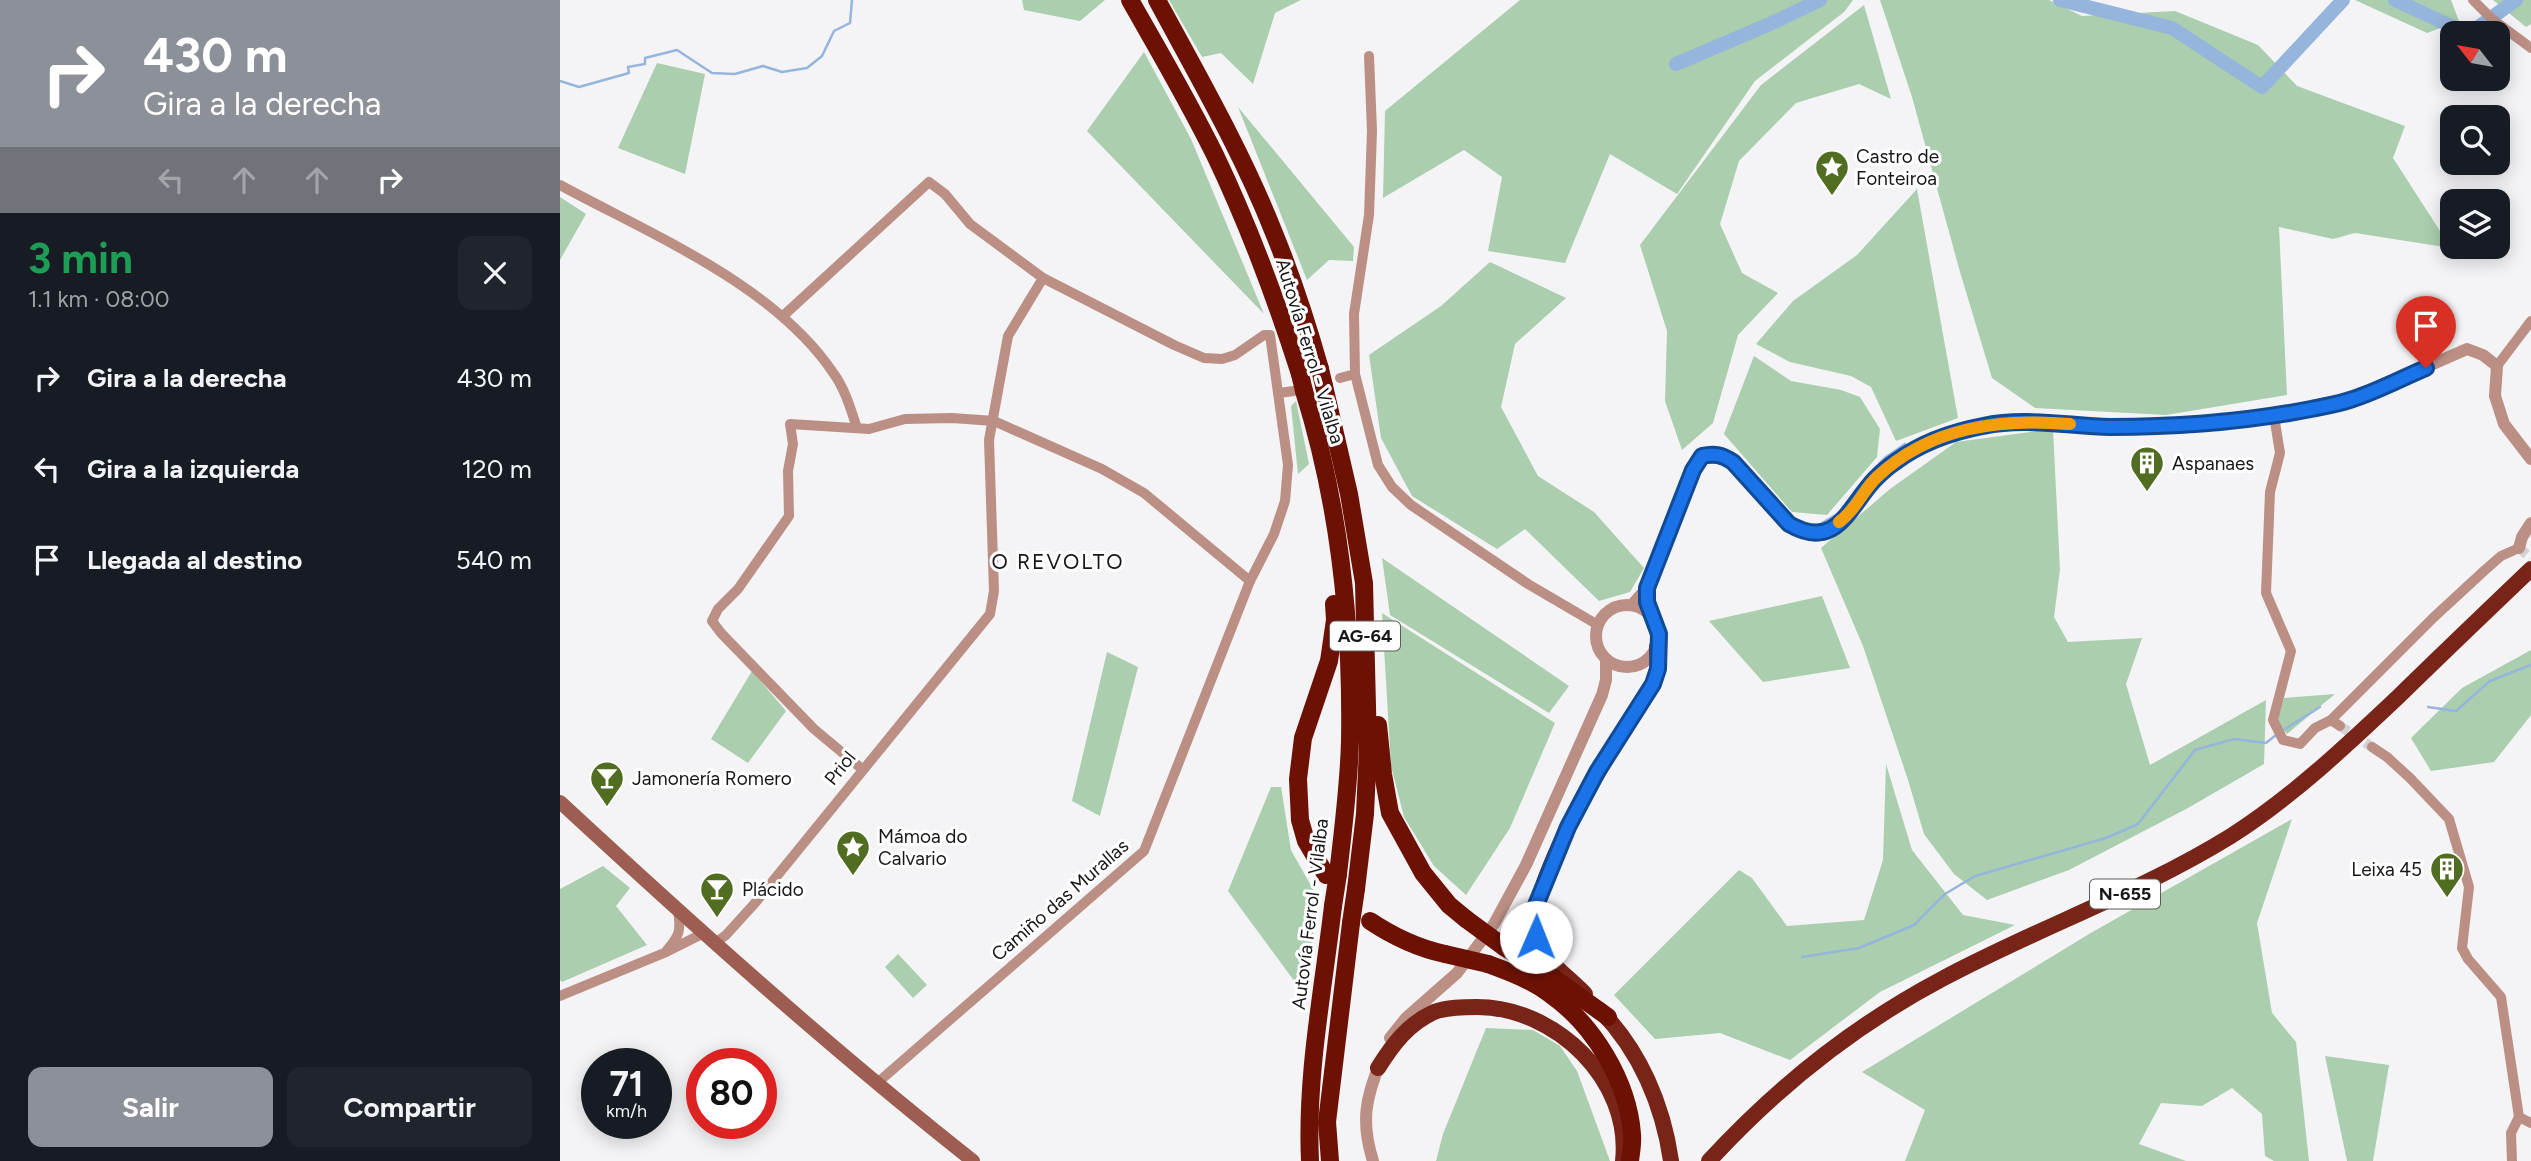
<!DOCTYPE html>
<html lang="es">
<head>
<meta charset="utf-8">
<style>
  :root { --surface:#171b24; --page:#20242c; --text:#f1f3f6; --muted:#9ea1a6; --accent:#8c9099 }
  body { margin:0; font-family:Figtree,sans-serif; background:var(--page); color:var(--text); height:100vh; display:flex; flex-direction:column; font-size:26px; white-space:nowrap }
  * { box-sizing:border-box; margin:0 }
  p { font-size:23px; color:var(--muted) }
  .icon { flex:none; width:38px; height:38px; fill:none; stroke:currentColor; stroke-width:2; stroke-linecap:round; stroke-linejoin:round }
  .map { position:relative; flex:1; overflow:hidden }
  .panel { display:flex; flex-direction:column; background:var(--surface); width:560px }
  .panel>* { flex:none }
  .hud { background:#8c9099; color:#fff; overflow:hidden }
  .needle { width:46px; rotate:301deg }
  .tools { position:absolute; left:1880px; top:21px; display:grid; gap:14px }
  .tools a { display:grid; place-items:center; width:70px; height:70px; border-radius:14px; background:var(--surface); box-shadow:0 4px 18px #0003; font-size:35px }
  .speed { position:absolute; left:21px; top:1048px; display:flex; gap:14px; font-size:35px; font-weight:700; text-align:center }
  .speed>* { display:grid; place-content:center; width:91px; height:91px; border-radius:50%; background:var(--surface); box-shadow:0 4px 18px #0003; line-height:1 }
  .speed small { font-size:18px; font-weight:400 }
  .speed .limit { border:10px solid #d22; background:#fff; color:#111 }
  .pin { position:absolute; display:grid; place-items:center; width:60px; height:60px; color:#fff; margin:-72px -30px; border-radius:50% 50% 50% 0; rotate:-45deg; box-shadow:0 0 7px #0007 }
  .pin .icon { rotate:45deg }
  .me { position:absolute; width:77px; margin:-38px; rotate:1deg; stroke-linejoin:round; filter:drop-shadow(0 0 5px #0008) }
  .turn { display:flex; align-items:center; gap:24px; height:147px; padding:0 28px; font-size:32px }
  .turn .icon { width:91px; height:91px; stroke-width:2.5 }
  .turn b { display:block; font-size:49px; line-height:60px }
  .lanes { display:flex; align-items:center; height:66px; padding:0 28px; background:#0003; justify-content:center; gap:35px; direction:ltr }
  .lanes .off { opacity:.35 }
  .round { display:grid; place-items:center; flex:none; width:74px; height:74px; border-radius:14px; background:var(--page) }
  .head { display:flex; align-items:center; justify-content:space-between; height:119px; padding:0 28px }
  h1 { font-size:42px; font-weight:700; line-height:52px; color:#1e9e55 }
  .action { display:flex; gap:14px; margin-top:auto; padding:14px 28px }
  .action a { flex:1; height:80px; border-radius:14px; background:var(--accent); color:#fff; font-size:28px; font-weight:700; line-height:80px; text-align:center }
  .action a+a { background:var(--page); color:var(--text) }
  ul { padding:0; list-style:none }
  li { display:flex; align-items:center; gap:21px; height:91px; padding:0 28px }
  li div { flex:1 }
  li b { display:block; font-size:26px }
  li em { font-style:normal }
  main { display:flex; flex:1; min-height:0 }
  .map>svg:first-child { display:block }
  .green { fill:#aaceae }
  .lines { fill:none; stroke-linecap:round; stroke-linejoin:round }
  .stream { stroke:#96b5dd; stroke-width:2.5 }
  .river { stroke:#96b5dd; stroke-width:14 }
  .minor-tunnel { stroke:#d3d3d5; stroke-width:10; stroke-dasharray:10 5; stroke-linecap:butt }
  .minor { stroke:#bc8f85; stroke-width:10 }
  .tertiary { stroke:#bc8f85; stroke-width:12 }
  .secondary { stroke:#9d5d51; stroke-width:14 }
  .trunk { stroke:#782418; stroke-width:16 }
  .motorway { stroke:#6d1104; stroke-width:18 }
  .motorway-bridge { stroke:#6d1104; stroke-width:18 }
  .route-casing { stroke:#114b97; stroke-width:18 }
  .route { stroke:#1a73e8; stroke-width:12 }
  .slow { stroke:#f59e0b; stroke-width:12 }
  .labels { text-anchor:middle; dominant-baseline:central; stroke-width:6; stroke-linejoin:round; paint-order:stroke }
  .shield { fill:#fff; stroke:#5d5d5d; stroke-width:2 }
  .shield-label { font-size:18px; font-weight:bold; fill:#171717 }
  .poi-label { font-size:19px; fill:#171717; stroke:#fff; text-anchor:start }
  .street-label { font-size:19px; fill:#171717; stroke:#fff }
  .neighbourhood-label { font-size:21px; letter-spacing:2px; fill:#171717; stroke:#fff }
</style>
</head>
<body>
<main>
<section class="panel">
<div class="hud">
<div class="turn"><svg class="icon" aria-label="right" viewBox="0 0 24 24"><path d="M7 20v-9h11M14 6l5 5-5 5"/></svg><div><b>430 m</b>Gira a la derecha</div></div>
<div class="lanes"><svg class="icon off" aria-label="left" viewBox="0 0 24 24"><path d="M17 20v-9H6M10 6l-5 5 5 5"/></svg><svg class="icon off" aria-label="ahead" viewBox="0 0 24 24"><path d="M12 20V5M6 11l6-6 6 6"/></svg><svg class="icon off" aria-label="ahead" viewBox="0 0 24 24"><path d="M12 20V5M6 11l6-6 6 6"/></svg><svg class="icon" aria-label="right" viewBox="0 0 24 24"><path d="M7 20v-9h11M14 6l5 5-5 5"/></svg></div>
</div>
<div class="head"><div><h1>3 min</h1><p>1.1 km · 08:00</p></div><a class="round"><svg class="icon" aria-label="close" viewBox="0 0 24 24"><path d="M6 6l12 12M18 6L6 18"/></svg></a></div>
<ul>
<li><svg class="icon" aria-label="right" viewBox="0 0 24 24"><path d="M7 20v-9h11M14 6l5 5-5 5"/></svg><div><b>Gira a la derecha</b></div><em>430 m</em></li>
<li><svg class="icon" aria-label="left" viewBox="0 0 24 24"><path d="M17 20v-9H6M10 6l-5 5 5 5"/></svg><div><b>Gira a la izquierda</b></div><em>120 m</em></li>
<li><svg class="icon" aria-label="arrive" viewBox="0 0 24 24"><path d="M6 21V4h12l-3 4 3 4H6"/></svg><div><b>Llegada al destino</b></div><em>540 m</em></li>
</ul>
<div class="action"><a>Salir</a><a>Compartir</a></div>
</section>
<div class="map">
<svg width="1971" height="1161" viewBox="0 0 1971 1161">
  <rect width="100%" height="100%" fill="#f4f4f6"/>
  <!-- green -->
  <g class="green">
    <polygon points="462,0 545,0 520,21 464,10"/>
    <polygon points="609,0 741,0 715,13 693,84 661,53 642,57"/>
    <polygon points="960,0 1293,0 1284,12 1195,81 1117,194 1050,154 1005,263 928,251 942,177 904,150 823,198 825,111"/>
    <polygon points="1320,0 1489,0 1522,16 1615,11 1698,45 1737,86 1845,126 1833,158 1891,248 1795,233 1773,239 1719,227 1727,395 1606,415 1475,408 1432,378 1400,272 1352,97"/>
    <polygon points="1795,0 1891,0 1899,21 1867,33"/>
    <polygon points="1933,0 1971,0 1971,24 1966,27"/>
    <polygon points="1304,5 1331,99 1299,84 1236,103 1179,161 1160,224 1182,273 1218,293 1178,335 1153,423 1122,450 1105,401 1107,331 1080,245 1201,85"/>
    <polygon points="584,52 631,139 704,314 527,131"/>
    <polygon points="97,63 145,74 125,174 58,148"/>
    <polygon points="678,107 794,247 793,261 769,260 747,280"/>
    <polygon points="1357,189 1398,418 1336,441 1311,387 1291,376 1230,362 1196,344 1233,301 1297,255"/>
    <polygon points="0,197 26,214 0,260"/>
    <polygon points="930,262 1006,298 955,344 941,407 978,476 1034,512 1084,568 1070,592 1039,601 965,529 937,549 852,496 821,438 809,355 881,306"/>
    <polygon points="1194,356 1231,381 1281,390 1300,397 1320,429 1317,457 1267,515 1232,512 1164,434"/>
    <polygon points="736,401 749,464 738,474 731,406"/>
    <polygon points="1493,429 1500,570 1494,617 1508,642 1582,638 1566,684 1590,765 1706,700 1704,764 1628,808 1509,870 1427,900 1394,874 1364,834 1348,780 1303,646 1261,548 1330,489 1396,442"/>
    <polygon points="822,558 1009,686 989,713 830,615"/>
    <polygon points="1262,596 1290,668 1203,682 1149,621"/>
    <polygon points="822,613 995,723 950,828 906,895 874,866 844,817 831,766"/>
    <polygon points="1971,650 1971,715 1934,762 1871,771 1851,738 1902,688"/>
    <polygon points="547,652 578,667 540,816 512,801"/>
    <polygon points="192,671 226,711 188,763 151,739"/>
    <polygon points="1775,694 1727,734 1717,722 1724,698"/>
    <polygon points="1326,764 1352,850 1403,915 1455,925 1320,992 1230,1060 1160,1033 1095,1039 1054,995 1179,870 1192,878 1227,926 1304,920 1323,860"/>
    <polygon points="711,787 721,787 731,850 759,900 743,993 668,891"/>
    <polygon points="1732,819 1697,923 1712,1013 1736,1042 1749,1161 1714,1161 1705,1156 1702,1114 1672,1088 1642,1106 1601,1103 1579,1144 1626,1161 1345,1161 1365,1110 1302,1072 1529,934"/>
    <polygon points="43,866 70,888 56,906 87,945 2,982 0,980 0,889"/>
    <polygon points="338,954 367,985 353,998 325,967"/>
    <polygon points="926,1028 973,1030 1000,1046 1017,1071 1050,1161 876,1161 883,1134"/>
    <polygon points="1765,1056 1829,1065 1813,1161 1787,1161"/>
  </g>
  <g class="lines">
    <!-- stream -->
    <g class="stream">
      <polyline points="0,81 19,87 69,73 68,67 85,64 85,58 117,50 152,73 175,74 203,66 222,72 247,68 262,56 274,31 290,23 292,0"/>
      <polyline points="1142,468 1147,462 1153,461"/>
      <polyline points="1255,527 1279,513 1307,476 1326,457 1345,444"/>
      <polyline points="1868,707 1896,711 1930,681 1971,665"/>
      <polyline points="1722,731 1760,707"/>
      <polyline points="1242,957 1299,948 1354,925 1385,894 1415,876 1546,838 1578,824 1635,750 1674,739 1706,743 1716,735"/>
    </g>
    <!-- river -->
    <g class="river">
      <polyline points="1500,0 1612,28 1702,87 1783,0"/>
      <polyline points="1835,0 1906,33"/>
      <polyline points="1910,33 1956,0"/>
      <polyline points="1116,64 1212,23 1260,0"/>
    </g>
    <!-- minor-tunnel -->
    <g class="minor-tunnel">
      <polyline points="1959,548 1971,558"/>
      <polyline points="1780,726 1812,747"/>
    </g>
    <!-- minor -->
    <g class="minor">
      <polyline points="1913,0 1932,19 1971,48"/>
      <polyline points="809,56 812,131 809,215 794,314 795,374 818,465 832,487 851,505 968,584 1038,625"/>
      <path d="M0 185C92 235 215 285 274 374 285 389 291 410 297 428"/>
      <polyline points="223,316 369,182 385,194 410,224 483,278 614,345 644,358 662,359 675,355 704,335 710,335 728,465 725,501 714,534 690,581 584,851 316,1084"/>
      <polyline points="1937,366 1971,321"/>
      <polyline points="780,378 795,374"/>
      <polyline points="719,393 734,391"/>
      <polyline points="1714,416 1720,453 1710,492 1706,593 1731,651 1713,720 1723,740 1740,744 1755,728 1771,720"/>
      <polyline points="1780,726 1771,720 1873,618 1925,570 1941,556 1959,548"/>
      <polyline points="1812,747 1827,757 1850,778 1889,819 1909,887 1902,948 1908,959 1941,997 1959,1117 1971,1123"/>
      <polyline points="302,769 254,729 161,633 152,621 158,609 178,589 229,516 228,471 233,444 230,424 309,429 345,419 392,418 434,421 542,469 584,493 690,581"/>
      <polyline points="155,943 166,935 195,903 430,614 434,591 429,440 448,336 483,278"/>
      <path d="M107 950C120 935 121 931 118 910"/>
      <polyline points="0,996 104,953 144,933"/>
      <polyline points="1952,1161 1951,1133 1959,1117"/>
    </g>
    <!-- tertiary -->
    <g class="tertiary">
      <polyline points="1959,548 1962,537 1971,523"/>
      <circle cx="1067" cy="636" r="31"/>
      <path d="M1072 605 1087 588 1133 470 1142 456C1155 453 1162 455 1173 462L1229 524 1241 531H1266L1289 515 1315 479 1336 462 1365 443 1397 431 1437 423 1487 422 1547 427H1611L1714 416 1791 400 1907 349 1923 355 1937 366 1935 396 1944 424 1971 459"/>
      <polyline points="830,1038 846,1018 897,973 934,924 966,865 1042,695 1046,680 1046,660"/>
      <path d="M813 1161C801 1123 805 1098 821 1061"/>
    </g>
    <!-- secondary -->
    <path class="secondary" d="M0 802C134 926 270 1048 413 1161"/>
    <!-- trunk -->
    <g class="trunk">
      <path d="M1025 994C1009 977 984 961 976 938 961 888 1063 729 1093 684L1098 669 1097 647"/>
      <path d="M1040 1010C1080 1051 1103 1105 1111 1161"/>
      <path d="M818 1068C833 1044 848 1024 874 1012 887 1007 903 1007 917 1007 995 1007 1072 1080 1063 1161"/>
      <path d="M1149 1161C1216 1088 1295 1025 1382 979 1477 928 1579 893 1671 836 1732 797 1785 747 1838 697 1882 654 1927 611 1971 569"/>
    </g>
    <!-- motorway -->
    <g class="motorway">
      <path d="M570 0C599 51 629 102 655 155 689 226 716 299 740 374"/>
      <path d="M597 0C638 76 682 152 714 233 732 277 747 323 760 369"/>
      <polyline points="764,386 789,494 804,583 808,748 805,814 796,889"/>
      <path d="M744 391C779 503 792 624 790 741 789 785 783 830 778 874"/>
      <polyline points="818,725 823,774 830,813 863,873 889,905 906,919"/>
      <polyline points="766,875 746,841 740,820 738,779 743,738 769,661 775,620 774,604"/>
      <path d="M810 921C834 937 857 948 885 954"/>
      <polyline points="944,947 988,974 1048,1017"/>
      <path d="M928 964C950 972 971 980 990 994 1033 1024 1068 1081 1072 1134 1073 1143 1071 1152 1070 1161"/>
      <path d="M750 1161C746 1075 763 991 773 906"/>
      <polyline points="770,1161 767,1122 791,923"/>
    </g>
    <!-- motorway-bridge -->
    <g class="motorway-bridge">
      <polyline points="760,369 764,386"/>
      <polyline points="740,374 744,391"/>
      <polyline points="773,906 778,874"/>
      <polyline points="906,919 944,947"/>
      <polyline points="791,923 796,889"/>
      <polyline points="885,954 928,964"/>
    </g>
  </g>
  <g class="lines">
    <!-- route casing -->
    <g class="route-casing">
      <path id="route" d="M976 937 974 921 976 905 1008 827 1037 772 1093 684 1098 669 1099 634 1087 602V588L1133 470 1142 456C1155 453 1162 455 1173 462L1229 524C1277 552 1289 506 1315 479 1321 473 1329 466 1335 462 1362 442 1391 432 1423 426 1465 417 1508 426 1550 427 1617 427 1685 422 1751 409 1765 406 1779 404 1793 399 1818 391 1842 378 1866 368"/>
    </g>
    <!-- route -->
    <use href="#route" class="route"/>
    <!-- slow -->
    <path class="slow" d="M1279 522C1296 510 1303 490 1317 477 1370 427 1440 418 1510 424"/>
  </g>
  <!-- icons -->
  <defs>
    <g id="sight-pin" transform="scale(1.75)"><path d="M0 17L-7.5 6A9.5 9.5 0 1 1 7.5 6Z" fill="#516d22" stroke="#fff"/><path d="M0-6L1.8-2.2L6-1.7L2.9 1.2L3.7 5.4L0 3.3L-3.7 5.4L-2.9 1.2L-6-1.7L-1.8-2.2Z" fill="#fff"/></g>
    <g id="building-pin" transform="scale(1.75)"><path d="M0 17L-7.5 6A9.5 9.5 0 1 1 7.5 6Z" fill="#516d22" stroke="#fff"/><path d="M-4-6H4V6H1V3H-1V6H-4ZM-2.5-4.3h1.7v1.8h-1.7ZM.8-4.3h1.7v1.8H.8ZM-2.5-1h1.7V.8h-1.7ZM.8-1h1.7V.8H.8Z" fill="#fff"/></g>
    <g id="bar-pin" transform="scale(1.75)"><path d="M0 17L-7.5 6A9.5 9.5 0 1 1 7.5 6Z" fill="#516d22" stroke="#fff"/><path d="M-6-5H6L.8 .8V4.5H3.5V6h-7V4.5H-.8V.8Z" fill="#fff"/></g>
  </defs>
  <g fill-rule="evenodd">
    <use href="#sight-pin" x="1272" y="167"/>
    <use href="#building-pin" x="1587" y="463"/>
    <use href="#bar-pin" x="47" y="778"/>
    <use href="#sight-pin" x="293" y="847"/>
    <use href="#building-pin" x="1887" y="869"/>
    <use href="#bar-pin" x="157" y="889"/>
  </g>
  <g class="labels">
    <!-- shield labels -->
    <g class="shield">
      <rect x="770" y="621.5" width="70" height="29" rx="5"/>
      <rect x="1530" y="879.5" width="70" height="29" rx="5"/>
    </g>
    <g class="shield-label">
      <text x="805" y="636">AG-64</text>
      <text x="1565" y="894">N-655</text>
    </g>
    <!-- poi labels -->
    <g class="poi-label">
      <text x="1296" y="156">Castro de<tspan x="1296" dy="22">Fonteiroa</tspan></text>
      <text x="1612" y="463">Aspanaes</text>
      <text x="72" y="778">Jamonería Romero</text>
      <text x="318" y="836">Mámoa do<tspan x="318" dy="22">Calvario</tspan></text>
      <text x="1862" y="869" text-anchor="end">Leixa 45</text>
      <text x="182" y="889">Plácido</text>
    </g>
    <!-- street labels -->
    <g class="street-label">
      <text transform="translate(750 351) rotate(73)">Autovía Ferrol - Vilalba</text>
      <text transform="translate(280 768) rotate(-51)">Priol</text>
      <text transform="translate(500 900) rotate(-41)">Camiño das Murallas</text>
      <text transform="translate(750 914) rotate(-83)">Autovía Ferrol - Vilalba</text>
    </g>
    <!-- neighbourhood labels -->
    <g class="neighbourhood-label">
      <text x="498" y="561">O REVOLTO</text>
    </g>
  </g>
</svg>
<div class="tools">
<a><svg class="needle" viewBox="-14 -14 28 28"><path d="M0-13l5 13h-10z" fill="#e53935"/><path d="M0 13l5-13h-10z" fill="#9ea1a6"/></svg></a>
<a><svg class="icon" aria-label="search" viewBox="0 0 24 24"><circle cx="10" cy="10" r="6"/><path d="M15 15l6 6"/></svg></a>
<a><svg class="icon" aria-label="layers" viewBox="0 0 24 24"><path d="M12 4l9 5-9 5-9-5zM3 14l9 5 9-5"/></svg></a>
</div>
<div class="speed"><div>71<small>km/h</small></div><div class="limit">80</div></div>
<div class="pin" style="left:1866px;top:368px;background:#d93025"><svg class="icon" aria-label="arrive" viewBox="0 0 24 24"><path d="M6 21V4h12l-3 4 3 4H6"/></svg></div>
<svg class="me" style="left:976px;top:937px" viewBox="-20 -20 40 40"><circle r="19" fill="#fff"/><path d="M0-13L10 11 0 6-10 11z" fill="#1a73e8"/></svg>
</div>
</main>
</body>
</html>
